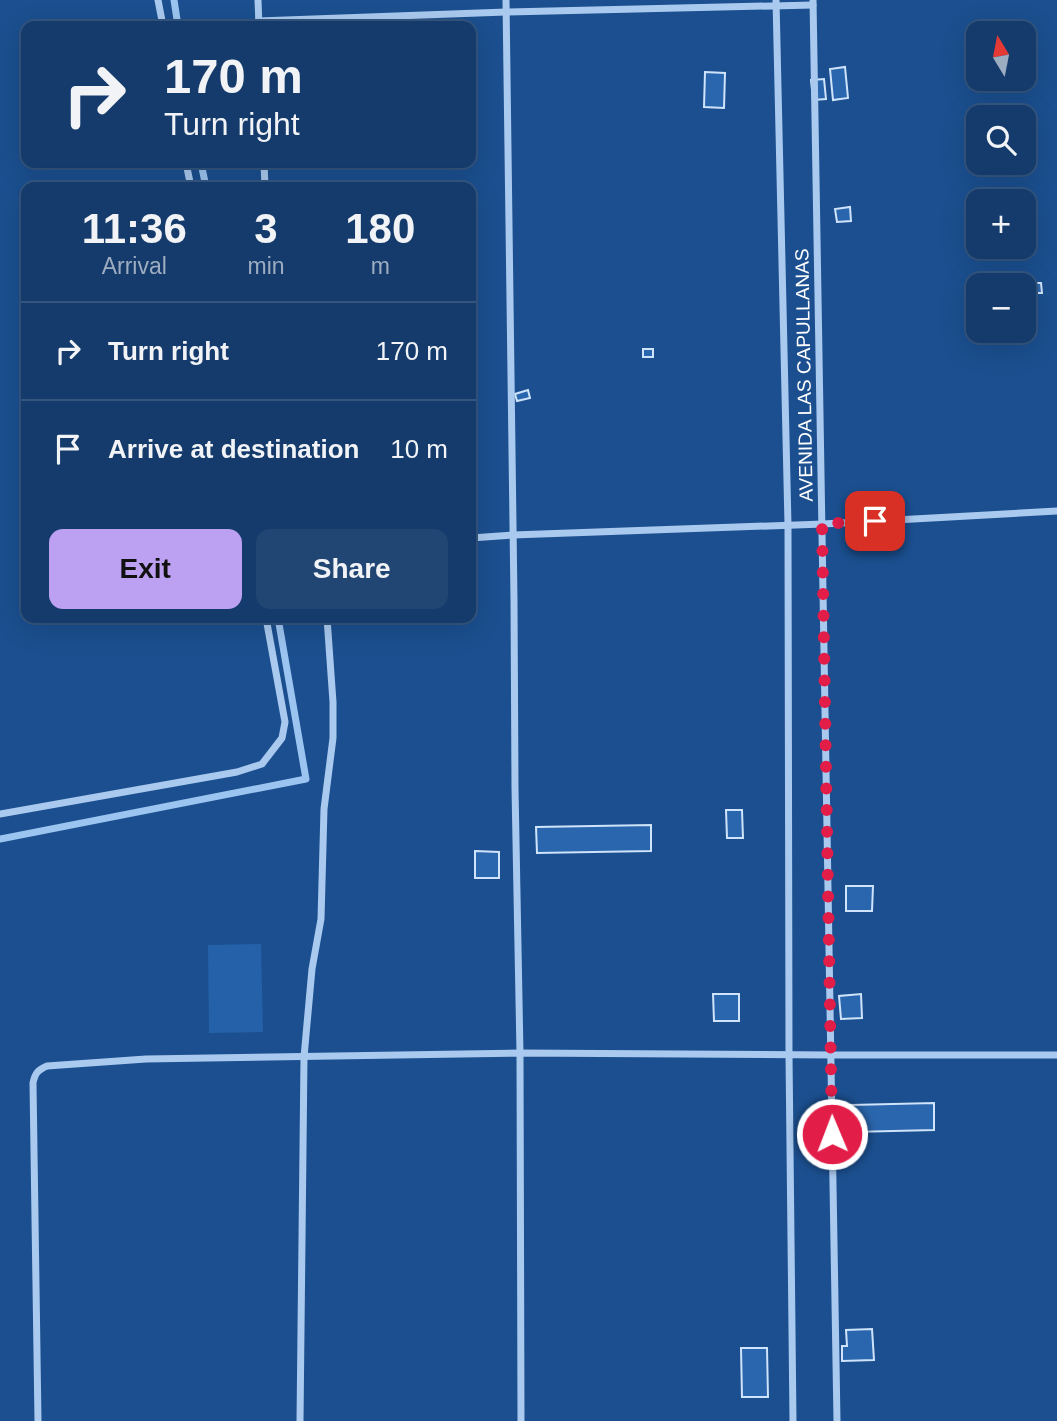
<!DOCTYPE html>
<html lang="en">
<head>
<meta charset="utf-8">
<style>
  :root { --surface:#143b6b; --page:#214673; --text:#f1f3f6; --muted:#9dadc1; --line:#33557e; --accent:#bca0f2 }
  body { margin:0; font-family:Helvetica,sans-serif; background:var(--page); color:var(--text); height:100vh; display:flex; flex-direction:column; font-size:26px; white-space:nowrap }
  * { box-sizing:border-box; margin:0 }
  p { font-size:23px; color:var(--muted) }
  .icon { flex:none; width:38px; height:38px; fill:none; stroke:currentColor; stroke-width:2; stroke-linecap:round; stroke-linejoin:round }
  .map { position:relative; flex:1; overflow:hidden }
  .sheet { position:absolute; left:21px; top:182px; width:455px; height:441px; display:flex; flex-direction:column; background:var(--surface); border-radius:14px; box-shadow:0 7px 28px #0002,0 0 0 2px var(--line) }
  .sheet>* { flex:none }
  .guide { position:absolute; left:21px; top:21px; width:455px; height:147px; border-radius:14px; box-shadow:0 7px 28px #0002,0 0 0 2px var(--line); background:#143b6b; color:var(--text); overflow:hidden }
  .needle { width:46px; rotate:350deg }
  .fabs { position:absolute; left:966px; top:21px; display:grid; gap:14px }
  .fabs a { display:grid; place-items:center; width:70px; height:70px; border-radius:14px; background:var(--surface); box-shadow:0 7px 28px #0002,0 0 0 2px var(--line); font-size:35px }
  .pin { position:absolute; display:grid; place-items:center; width:60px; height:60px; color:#fff; margin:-30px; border-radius:14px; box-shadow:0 4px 10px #0006 }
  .me { position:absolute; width:77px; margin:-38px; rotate:359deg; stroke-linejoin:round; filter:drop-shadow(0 0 5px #0008) }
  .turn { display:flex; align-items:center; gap:24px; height:147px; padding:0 28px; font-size:32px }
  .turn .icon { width:91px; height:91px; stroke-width:2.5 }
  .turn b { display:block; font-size:49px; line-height:60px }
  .eta { display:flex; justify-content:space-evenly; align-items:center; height:119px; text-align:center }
  .eta b { font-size:42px; font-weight:800; line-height:49px }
  .button { display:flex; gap:14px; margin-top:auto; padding:14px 28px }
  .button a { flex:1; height:80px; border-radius:14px; background:var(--accent); color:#111; font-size:28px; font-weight:800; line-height:80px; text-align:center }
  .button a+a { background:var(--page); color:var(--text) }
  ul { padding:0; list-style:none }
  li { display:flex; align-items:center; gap:21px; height:98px; padding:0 28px; border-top:2px solid var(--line) }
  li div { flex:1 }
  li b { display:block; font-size:26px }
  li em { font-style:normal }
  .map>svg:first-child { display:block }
  .green { fill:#2461a8 }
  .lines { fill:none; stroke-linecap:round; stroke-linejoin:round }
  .stream { stroke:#9cc4f0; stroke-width:7 }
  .building { fill:#2a66ad; stroke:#cfe3fa; stroke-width:2 }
  .minor { stroke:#a9c9ee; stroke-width:7 }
  .route { stroke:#e11d48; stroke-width:12; stroke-dasharray:0 21.6 }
  .labels { text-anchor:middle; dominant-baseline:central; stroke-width:7; stroke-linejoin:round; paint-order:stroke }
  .street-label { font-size:19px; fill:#fff; stroke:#1b4f8f }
</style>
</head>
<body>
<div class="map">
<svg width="1057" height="1421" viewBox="0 0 1057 1421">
  <rect width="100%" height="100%" fill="#1b4f8f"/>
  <!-- green -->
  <polygon class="green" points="261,944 263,1032 209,1033 208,945"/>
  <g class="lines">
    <!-- stream -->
    <g class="stream">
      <polyline points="174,0 178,26"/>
      <polyline points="201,163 206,187"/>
      <polyline points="0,839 306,779 278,618"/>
    </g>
  </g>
  <!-- building -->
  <g class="building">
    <polygon points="845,67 848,98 833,100 830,69"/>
    <polygon points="705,72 725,73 724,108 704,107"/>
    <polygon points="824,79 826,99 813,100 811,80"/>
    <polygon points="850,207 851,221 837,222 835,209"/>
    <polygon points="1033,283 1041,283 1042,293 1033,293"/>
    <rect x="643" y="349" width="10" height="8"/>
    <polygon points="528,390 530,398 517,401 515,394"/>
    <polygon points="726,810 742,810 743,838 727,838"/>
    <polygon points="651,825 651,851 537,853 536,827"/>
    <polygon points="475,851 499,852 499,878 475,878"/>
    <polygon points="846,886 873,886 872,911 846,911"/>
    <polygon points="713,994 739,994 739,1021 714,1021"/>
    <polygon points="861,994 862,1018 841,1019 839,996"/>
    <polygon points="934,1103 934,1130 852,1132 851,1105"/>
    <polygon points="872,1329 874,1360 842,1361 842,1346 847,1346 846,1330"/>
    <polygon points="741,1348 767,1348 768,1397 742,1397"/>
  </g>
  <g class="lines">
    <!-- minor -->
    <g class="minor">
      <polyline points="158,0 163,26"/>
      <polyline points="258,0 259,26"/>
      <polyline points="506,0 514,600 515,788 520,1053 521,1421"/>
      <polyline points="776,0 788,525 789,1055 793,1421"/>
      <polyline points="813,0 837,1421"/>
      <polyline points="258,21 506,12 813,5"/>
      <polyline points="186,163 191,187"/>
      <polyline points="264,163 265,187"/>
      <polyline points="471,538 513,535 823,524 1057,511"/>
      <polyline points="0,814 237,772 262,764 282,738 285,722 266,618"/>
      <path d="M38 1421 33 1083C35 1073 38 1070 47 1066L146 1059 520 1053 831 1055H1057"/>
      <polyline points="300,1421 304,1057 312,969 321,919 324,809 333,738 333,702 327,618"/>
    </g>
  </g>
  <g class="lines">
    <!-- route -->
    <polyline class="route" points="832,1134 822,524 875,521"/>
  </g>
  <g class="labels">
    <!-- street labels -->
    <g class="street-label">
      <text transform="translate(804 375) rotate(-91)">AVENIDA LAS CAPULLANAS</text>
    </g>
  </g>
</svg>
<div class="fabs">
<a><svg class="needle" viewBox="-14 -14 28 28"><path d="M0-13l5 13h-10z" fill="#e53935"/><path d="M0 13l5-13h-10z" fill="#9dadc1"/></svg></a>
<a><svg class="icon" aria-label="search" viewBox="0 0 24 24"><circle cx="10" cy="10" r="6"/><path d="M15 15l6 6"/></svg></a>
<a>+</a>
<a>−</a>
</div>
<div class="pin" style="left:875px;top:521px;background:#d93025"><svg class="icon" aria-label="arrive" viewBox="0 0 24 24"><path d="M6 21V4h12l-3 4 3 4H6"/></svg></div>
<svg class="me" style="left:832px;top:1134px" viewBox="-20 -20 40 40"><circle r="17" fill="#e11d48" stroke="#fff" stroke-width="3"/><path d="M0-11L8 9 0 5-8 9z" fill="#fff"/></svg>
<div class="guide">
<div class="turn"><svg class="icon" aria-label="right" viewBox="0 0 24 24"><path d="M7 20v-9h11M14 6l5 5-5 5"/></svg><div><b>170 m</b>Turn right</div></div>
</div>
<section class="sheet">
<div class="eta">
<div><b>11:36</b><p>Arrival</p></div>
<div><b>3</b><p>min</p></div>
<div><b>180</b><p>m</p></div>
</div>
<ul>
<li><svg class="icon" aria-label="right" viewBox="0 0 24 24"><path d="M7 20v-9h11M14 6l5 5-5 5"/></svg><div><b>Turn right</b></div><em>170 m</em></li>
<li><svg class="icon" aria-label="arrive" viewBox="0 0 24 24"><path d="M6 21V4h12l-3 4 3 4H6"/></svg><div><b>Arrive at destination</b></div><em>10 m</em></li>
</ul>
<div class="button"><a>Exit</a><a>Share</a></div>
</section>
</div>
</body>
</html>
